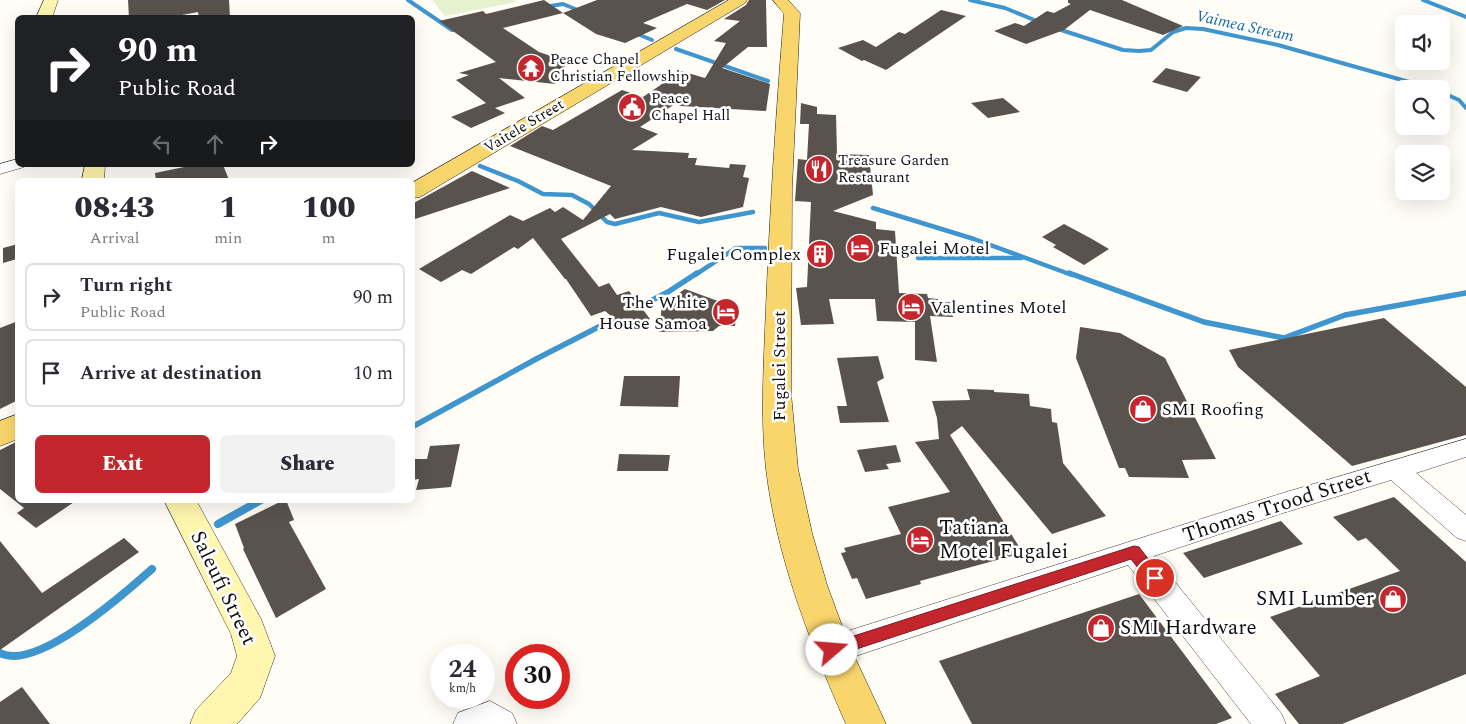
<!DOCTYPE html>
<html lang="en">
<head>
<meta charset="utf-8">
<style>
  :root { --surface:#fff; --page:#f2f2f3; --text:#2b2b33; --muted:#7c7c81; --line:#e1e1e2; --accent:#c4262e }
  body { margin:0; font-family:Spectral,serif; background:var(--page); color:var(--text); height:100vh; display:flex; flex-direction:column; font-size:19px; white-space:nowrap }
  * { box-sizing:border-box; margin:0 }
  p { font-size:16px; color:var(--muted) }
  .icon { flex:none; width:28px; height:28px; fill:none; stroke:currentColor; stroke-width:2; stroke-linecap:round; stroke-linejoin:round }
  .map { position:relative; flex:1; overflow:hidden }
  .side { position:absolute; left:15px; top:178px; width:400px; height:325px; display:flex; flex-direction:column; background:var(--surface); border-radius:8px; box-shadow:0 5px 20px #0002 }
  .side>* { flex:none }
  .hud { position:absolute; left:15px; top:15px; width:400px; height:152px; border-radius:8px; box-shadow:0 5px 20px #0002; background:#202124; color:#fff; overflow:hidden }
  .tools { position:absolute; left:1395px; top:15px; display:grid; gap:10px }
  .tools a { display:grid; place-items:center; width:55px; height:55px; border-radius:8px; background:var(--surface); box-shadow:0 5px 20px #0002; font-size:25px }
  .speed { position:absolute; left:430px; top:644px; display:flex; gap:10px; font-size:25px; font-weight:700; text-align:center }
  .speed>* { display:grid; place-content:center; width:65px; height:65px; border-radius:50%; background:var(--surface); box-shadow:0 5px 20px #0002; line-height:1 }
  .speed small { font-size:12px; font-weight:400 }
  .speed .limit { border:8px solid #d22; background:#fff; color:#111 }
  .pin { position:absolute; display:grid; place-items:center; width:42px; height:42px; color:#fff; margin:-21px; border:2px solid #fff; border-radius:50%; box-shadow:0 1px 5px #0007 }
  .me { position:absolute; width:55px; margin:-28px; rotate:72deg; stroke-linejoin:round; filter:drop-shadow(0 0 4px #0008) }
  .turn { display:flex; align-items:center; gap:18px; height:105px; padding:0 20px; font-size:22px }
  .turn .icon { width:65px; height:65px; stroke-width:2.5 }
  .turn b { display:block; font-size:35px; line-height:42px }
  .lanes { display:flex; align-items:center; height:48px; padding:0 20px; background:#0003; justify-content:center; gap:25px; direction:ltr }
  .lanes .off { opacity:.35 }
  .eta { display:flex; justify-content:space-evenly; align-items:center; height:85px; text-align:center }
  .eta b { font-size:30px; font-weight:800; line-height:35px }
  .action { display:flex; gap:10px; margin-top:auto; padding:10px 20px }
  .action a { flex:1; height:58px; border-radius:8px; background:var(--accent); color:#fff; font-size:20px; font-weight:800; line-height:58px; text-align:center }
  .action a+a { background:var(--page); color:var(--text) }
  ul { padding:0; list-style:none }
  li { display:flex; align-items:center; gap:15px; height:68px; margin:0 10px 8px; padding:0 10px; border:2px solid var(--line); border-radius:8px }
  li div { flex:1 }
  li b { display:block; font-size:19px }
  li em { font-style:normal }
  .map>svg:first-child { display:block }
  .pitch { fill:#e6f2cf }
  .lines { fill:none; stroke-linecap:round; stroke-linejoin:round }
  .stream-far3 { stroke:#3f96cf; stroke-width:4 }
  .stream-far2 { stroke:#3f96cf; stroke-width:4.5 }
  .stream-far1 { stroke:#3f96cf; stroke-width:5.5 }
  .stream { stroke:#3f96cf; stroke-width:8 }
  .building { fill:#5a524d }
  .street-casing { stroke:#444; stroke-width:1 }
  .secondary-casing { stroke:#333; stroke-width:1 }
  .primary-casing { stroke:#222; stroke-width:1 }
  .street { fill:#fff; fill-rule:evenodd }
  .secondary { fill:#fff6b0; fill-rule:evenodd }
  .primary { fill:#f9d66b; fill-rule:evenodd }
  .route { fill:#c4262e; stroke:#7f191e }
  .labels { text-anchor:middle; dominant-baseline:central; stroke-width:5; stroke-linejoin:round; paint-order:stroke }
  .far-poi-label { font-size:15px; fill:#111; stroke:#fff; text-anchor:start }
  .far-street-label { font-size:15px; fill:#111; stroke:#fff }
  .far-water-label { font-size:16px; font-style:italic; fill:#1768a6; stroke:#fff }
  .poi-label { font-size:18px; fill:#111; stroke:#fff; text-anchor:start }
  .street-label { font-size:18px; fill:#111; stroke:#fff }
  .near-street-label { font-size:21px; fill:#111; stroke:#fff }
  .near-poi-label { font-size:21px; fill:#111; stroke:#fff; text-anchor:start }
</style>
</head>
<body>
<div class="map">
<svg width="1466" height="724" viewBox="0 0 1466 724">
  <rect width="100%" height="100%" fill="#fffdf5"/>
  <!-- pitch -->
  <polygon class="pitch" points="432,0 514,0 516,2 445,16"/>
  <g class="lines">
    <!-- stream-far3 -->
    <g class="stream-far3">
      <polyline points="408,0 452,30 455,30"/>
      <polyline points="970,0 1005,8 1039,22"/>
      <polyline points="1423,0 1466,17"/>
      <polyline points="544,7 563,4 580,11"/>
      <polyline points="1055,28 1123,50 1139,51 1151,50 1173,32 1186,28 1203,29 1278,45 1434,89"/>
      <polyline points="635,33 652,40"/>
      <polyline points="676,49 768,81"/>
      <polyline points="1441,92 1459,100 1466,108"/>
    </g>
    <!-- stream-far2 -->
    <g class="stream-far2">
      <polyline points="480,166 518,181 543,194 572,195 589,204 607,222 615,224 659,213 699,222 753,212"/>
      <polyline points="873,208 974,239 1072,275"/>
      <polyline points="918,258 1021,258"/>
      <polyline points="695,275 736,248 765,248"/>
    </g>
    <!-- stream-far1 -->
    <g class="stream-far1">
      <polyline points="1069,273 1204,322 1284,338 1345,315 1466,293"/>
      <polyline points="635,309 668,292 697,273"/>
      <polyline points="412,427 538,358 620,316"/>
    </g>
    <!-- stream -->
    <g class="stream">
      <polyline points="218,524 261,500"/>
      <path d="M0 653C37 672 125 593 152 569"/>
    </g>
  </g>
  <!-- building -->
  <g class="building">
    <polygon points="128,0 229,0 230,18 199,18 198,12 166,18 129,18"/>
    <polygon points="544,0 563,13 597,0 725,0 707,10 687,4 643,23 657,28 625,43 596,34 563,13 503,28 539,52 563,60 566,71 555,84 499,78 525,98 495,108 505,113 471,128 451,117 486,103 456,80 469,75 459,73 496,62 439,21 483,11 486,14"/>
    <polygon points="749,0 766,0 767,47 748,47 722,68 770,84 766,111 681,106 675,104 640,127 658,134 632,150 689,153 688,158 697,158 695,165 729,168 730,164 746,165 743,177 749,178 743,207 701,217 661,207 615,219 610,214 561,239 599,287 609,283 617,295 629,291 650,319 629,331 605,311 591,316 566,279 565,279 533,238 518,249 514,247 471,274 462,270 441,282 419,269 510,215 523,221 550,208 555,212 563,207 583,220 611,186 510,146 542,126 553,130 622,90 643,97 681,71 705,78 726,43 714,41 740,21 724,19 746,5"/>
    <polygon points="1068,0 1122,0 1183,26 1163,35 1090,10 1064,30 1026,44 994,31 1015,23 1024,26 1047,11 1054,13 1071,4 1068,3"/>
    <polygon points="941,10 966,16 886,70 864,60 862,61 838,48 863,40 876,47 899,32 905,34"/>
    <polygon points="1166,68 1201,77 1187,92 1152,82"/>
    <polygon points="1003,98 1020,112 988,118 971,103"/>
    <polygon points="801,103 817,107 817,114 836,115 837,154 869,155 873,195 833,211 876,222 876,229 895,231 899,293 927,294 928,298 938,299 938,302 950,302 953,317 930,316 937,362 915,360 915,322 877,321 875,299 829,299 834,324 801,325 796,288 807,287 811,202 795,201 798,159 807,160 809,124 800,124"/>
    <polygon points="194,165 223,165 229,180 156,180 155,173"/>
    <polygon points="472,171 510,188 412,220 412,204"/>
    <polygon points="1064,224 1092,239 1109,249 1084,265 1053,247 1056,245 1042,237"/>
    <polygon points="18,244 17,259 3,263 3,248"/>
    <polygon points="685,289 737,308 735,326 719,326 713,331 659,332 662,304"/>
    <polygon points="1384,318 1466,387 1466,435 1352,466 1238,367 1229,350"/>
    <polygon points="18,321 18,400 0,409 0,328"/>
    <polygon points="1080,327 1120,333 1165,358 1216,459 1182,460 1189,478 1129,477 1125,468 1119,468 1076,358"/>
    <polygon points="878,356 884,378 877,382 889,422 840,423 837,406 847,406 837,358"/>
    <polygon points="624,376 680,376 678,407 620,406"/>
    <polygon points="967,389 994,390 994,392 1029,394 1030,406 1051,409 1052,422 1057,423 1063,463 1106,516 1052,534 962,426 950,435 1023,553 920,581 921,584 866,599 857,578 852,579 841,553 846,552 844,548 901,534 888,507 950,492 915,442 939,439 937,418 932,401 970,400"/>
    <polygon points="18,441 18,500 77,500 36,528 17,513 24,508 0,489 0,450"/>
    <polygon points="460,444 451,487 416,490 419,479 412,480 412,459 427,459 430,446"/>
    <polygon points="896,445 901,462 886,464 889,469 865,472 857,450"/>
    <polygon points="619,454 670,455 668,471 617,471"/>
    <polygon points="1394,497 1466,562 1466,674 1342,724 1299,724 1275,694 1320,676 1270,617 1400,571 1366,538 1358,541 1333,517"/>
    <polygon points="284,500 286,500 294,520 289,522 326,589 276,618 243,549 244,548 235,524"/>
    <polygon points="1281,521 1303,544 1204,578 1183,553"/>
    <polygon points="124,538 139,552 0,650 0,541 42,593"/>
    <polygon points="1139,594 1232,718 1216,724 972,724 939,661"/>
    <polygon points="22,687 50,724 0,724 0,702"/>
  </g>
  <g class="lines">
    <!-- street casing -->
    <g class="street-casing">
      <g id="street">
        <polygon points="18,159 18,165 25,165 24,167 0,174 0,164"/>
        <polygon points="1466,439 1466,457 1416,473 1466,515 1466,541 1457,538 1391,480 1283,513 1154,556 1281,713 1286,724 1251,724 1128,565 832,664 822,660 817,650 822,640 832,636 1283,493"/>
        <polygon points="490,701 512,713 517,724 453,724 458,713"/>
      </g>
    </g>
    <!-- secondary casing -->
    <g class="secondary-casing">
      <g id="secondary">
        <polygon points="44,0 58,0 52,18 36,18"/>
        <polygon points="85,165 105,165 104,180 82,180"/>
        <polygon points="164,500 196,500 261,619 275,656 260,698 237,724 190,724 196,710 231,673 237,656 231,634"/>
      </g>
    </g>
    <!-- primary casing -->
    <g class="primary-casing">
      <g id="primary">
        <polygon points="729,0 747,0 745,3 420,197 412,198 412,183"/>
        <path d="M773 0H788L800 13 792 188 791 393 798 469 812 533 827 585 849 645 886 724H846C810 642 777 559 766 469 760 416 764 361 766 307 770 209 776 112 784 14Z"/>
        <polygon points="18,414 18,439 0,446 0,421"/>
      </g>
    </g>
    <!-- street -->
    <use href="#street" class="street"/>
    <!-- secondary -->
    <use href="#secondary" class="secondary"/>
    <!-- primary -->
    <use href="#primary" class="primary"/>
  </g>
  <!-- route -->
  <polygon class="route" points="1134,546 1139,547 1160,574 1162,578 1160,583 1155,585 1150,583 1131,559 832,657 827,655 824,650 827,645 832,643"/>
  <!-- icons -->
  <defs>
    <g id="temple-disc" transform="scale(1.4375)"><circle r="9.5" fill="#c4262e" stroke="#fff"/><path d="M0-6L5-2H3V0L6.5 2.5H4V6H1.5V3h-3V6H-4V2.5H-6.5L-3 0V-2H-5Z" fill="#fff"/></g>
    <g id="civic-disc" transform="scale(1.4375)"><circle r="9.5" fill="#c4262e" stroke="#fff"/><path d="M-.6-6.5H3V-4.5H.6V-3L4-1V1h2V6H-6V1h2V-1L-.6-3ZM-1.2 2.5V6h2.4V2.5Z" fill="#fff"/></g>
    <g id="restaurant-disc" transform="scale(1.4375)"><circle r="9.5" fill="#c4262e" stroke="#fff"/><path d="M-5-6h1v4h1v-4h1v4h1v-4h1v5L-1.5 .5V6h-2V.5L-5-1ZM5-6V6H3V1.5H1.5Q1.5-4 5-6Z" fill="#fff"/></g>
    <g id="hotel-disc" transform="scale(1.4375)"><circle r="9.5" fill="#c4262e" stroke="#fff"/><path d="M-6-4.5h1.5V1H6V5H4.5V3h-9V5H-6ZM-4 0a1.8 1.8 0 1 1 3.6 0ZM.5 0V-2.5h3Q6-2.5 6 0Z" fill="#fff"/></g>
    <g id="building-disc" transform="scale(1.4375)"><circle r="9.5" fill="#c4262e" stroke="#fff"/><path d="M-4-6H4V6H1V3H-1V6H-4ZM-2.5-4.3h1.7v1.8h-1.7ZM.8-4.3h1.7v1.8H.8ZM-2.5-1h1.7V.8h-1.7ZM.8-1h1.7V.8H.8Z" fill="#fff"/></g>
    <g id="shop-disc" transform="scale(1.4375)"><circle r="9.5" fill="#c4262e" stroke="#fff"/><path d="M-5-2.5h2.3a2.7 3.5 0 0 1 5.4 0H5L5.5 6h-11ZM-1.5-2.5h3a1.5 2.3 0 0 0-3 0Z" fill="#fff"/></g>
  </defs>
  <g fill-rule="evenodd">
    <use href="#temple-disc" x="531" y="68"/>
    <use href="#civic-disc" x="632" y="107"/>
    <use href="#restaurant-disc" x="819" y="169"/>
    <use href="#hotel-disc" x="860" y="248"/>
    <use href="#building-disc" x="820" y="254"/>
    <use href="#hotel-disc" x="911" y="307"/>
    <use href="#hotel-disc" x="726" y="312"/>
    <use href="#shop-disc" x="1143" y="409"/>
    <use href="#hotel-disc" x="920" y="540"/>
    <use href="#shop-disc" x="1393" y="599"/>
    <use href="#shop-disc" x="1101" y="628"/>
  </g>
  <g class="labels">
    <!-- far-poi labels -->
    <g class="far-poi-label">
      <text x="550" y="59">Peace Chapel<tspan x="550" dy="17">Christian Fellowship</tspan></text>
      <text x="651" y="98">Peace<tspan x="651" dy="17">Chapel Hall</tspan></text>
      <text x="838" y="160">Treasure Garden<tspan x="838" dy="17">Restaurant</tspan></text>
    </g>
    <!-- far-street labels -->
    <g class="far-street-label">
      <text transform="translate(524 126) rotate(-31)">Vaitele Street</text>
    </g>
    <!-- far-water labels -->
    <g class="far-water-label">
      <text transform="translate(1245 26) rotate(12)">Vaimea Stream</text>
    </g>
    <!-- poi labels -->
    <g class="poi-label">
      <text x="879" y="248">Fugalei Motel</text>
      <text x="801" y="254" text-anchor="end">Fugalei Complex</text>
      <text x="707" y="302" text-anchor="end">The White<tspan x="707" dy="21">House Samoa</tspan></text>
      <text x="930" y="307">Valentines Motel</text>
      <text x="1162" y="409">SMI Roofing</text>
    </g>
    <!-- street labels -->
    <g class="street-label">
      <text transform="translate(779 366) rotate(-90)">Fugalei Street</text>
    </g>
    <!-- near-street labels -->
    <g class="near-street-label">
      <text transform="translate(1277 506) rotate(-18)">Thomas Trood Street</text>
      <text transform="translate(223 588) rotate(64)">Saleufi Street</text>
    </g>
    <!-- near-poi labels -->
    <g class="near-poi-label">
      <text x="939" y="528">Tatiana<tspan x="939" dy="24">Motel Fugalei</tspan></text>
      <text x="1374" y="599" text-anchor="end">SMI Lumber</text>
      <text x="1120" y="628">SMI Hardware</text>
    </g>
  </g>
</svg>
<div class="tools">
<a><svg class="icon" aria-label="sound" viewBox="0 0 24 24"><path d="M4 9h4l5-4v14l-5-4H4zM17 9q2 3 0 6"/></svg></a>
<a><svg class="icon" aria-label="search" viewBox="0 0 24 24"><circle cx="10" cy="10" r="6"/><path d="M15 15l6 6"/></svg></a>
<a><svg class="icon" aria-label="layers" viewBox="0 0 24 24"><path d="M12 4l9 5-9 5-9-5zM3 14l9 5 9-5"/></svg></a>
</div>
<div class="speed"><div>24<small>km/h</small></div><div class="limit">30</div></div>
<div class="pin" style="left:1155px;top:578px;background:#d93025"><svg class="icon" aria-label="arrive" viewBox="0 0 24 24"><path d="M6 21V4h12l-3 4 3 4H6"/></svg></div>
<svg class="me" style="left:832px;top:650px" viewBox="-20 -20 40 40"><circle r="19" fill="#fff"/><path d="M0-13L10 11 0 6-10 11z" fill="#c4262e"/></svg>
<div class="hud">
<div class="turn"><svg class="icon" aria-label="right" viewBox="0 0 24 24"><path d="M7 20v-9h11M14 6l5 5-5 5"/></svg><div><b>90 m</b>Public Road</div></div>
<div class="lanes"><svg class="icon off" aria-label="left" viewBox="0 0 24 24"><path d="M17 20v-9H6M10 6l-5 5 5 5"/></svg><svg class="icon off" aria-label="ahead" viewBox="0 0 24 24"><path d="M12 20V5M6 11l6-6 6 6"/></svg><svg class="icon" aria-label="right" viewBox="0 0 24 24"><path d="M7 20v-9h11M14 6l5 5-5 5"/></svg></div>
</div>
<section class="side">
<div class="eta">
<div><b>08:43</b><p>Arrival</p></div>
<div><b>1</b><p>min</p></div>
<div><b>100</b><p>m</p></div>
</div>
<ul>
<li><svg class="icon" aria-label="right" viewBox="0 0 24 24"><path d="M7 20v-9h11M14 6l5 5-5 5"/></svg><div><b>Turn right</b><p>Public Road</p></div><em>90 m</em></li>
<li><svg class="icon" aria-label="arrive" viewBox="0 0 24 24"><path d="M6 21V4h12l-3 4 3 4H6"/></svg><div><b>Arrive at destination</b></div><em>10 m</em></li>
</ul>
<div class="action"><a>Exit</a><a>Share</a></div>
</section>
</div>
</body>
</html>
